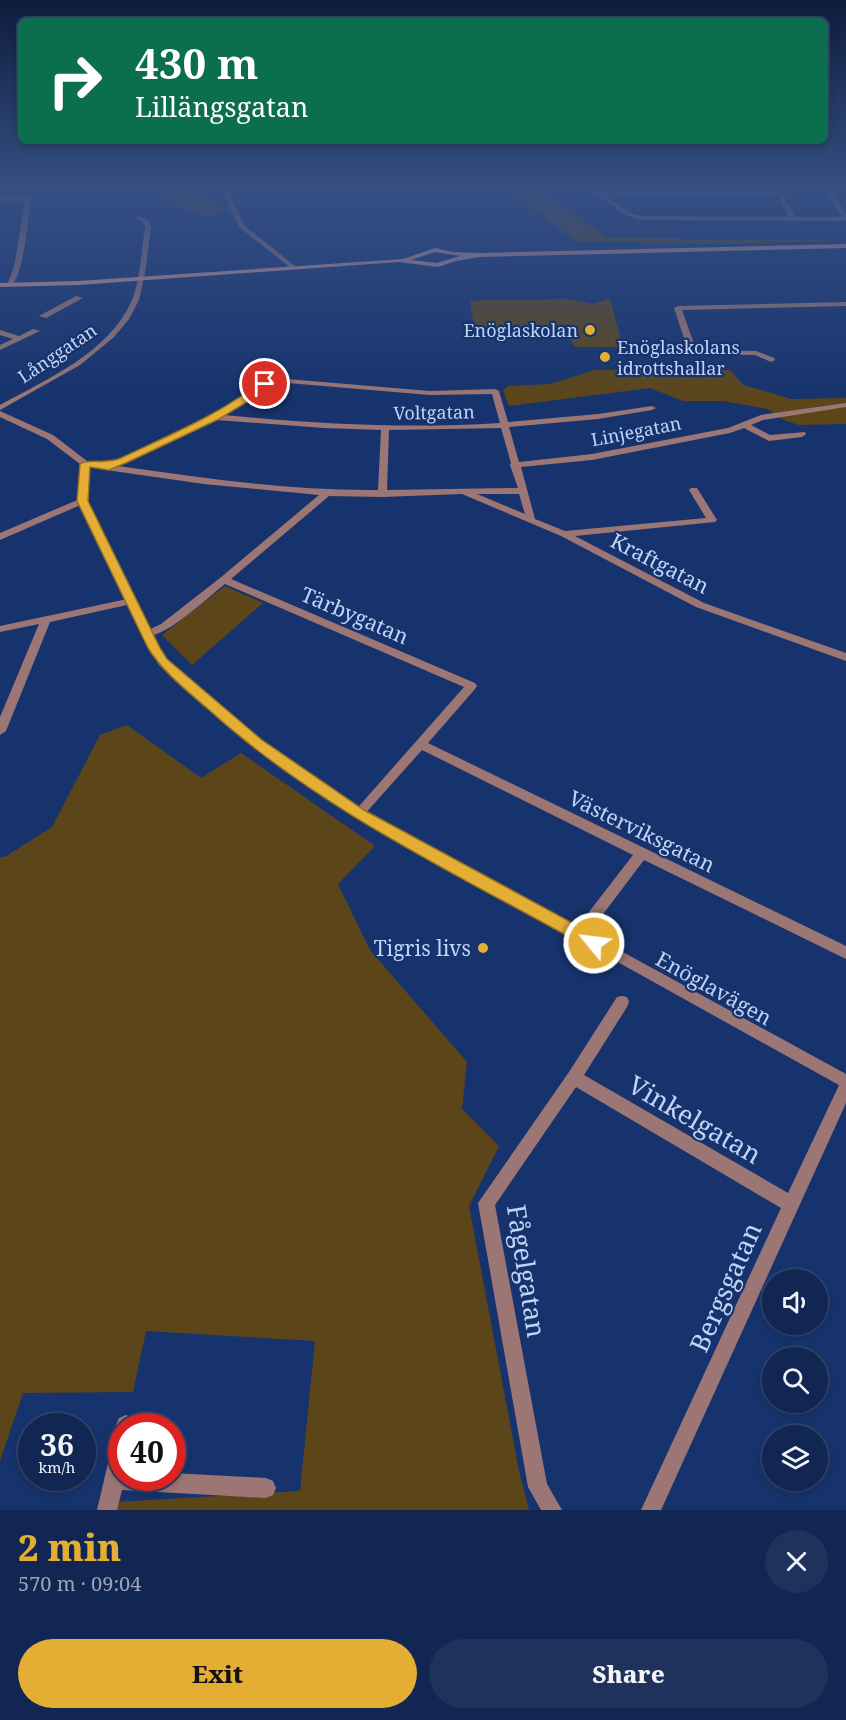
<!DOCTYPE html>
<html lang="en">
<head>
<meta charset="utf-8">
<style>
  :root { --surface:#112652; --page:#1e325c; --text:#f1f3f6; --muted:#9ca5b8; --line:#304369; --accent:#e4ae35 }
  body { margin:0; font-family:"Noto Serif",serif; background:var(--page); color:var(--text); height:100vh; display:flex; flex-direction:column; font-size:22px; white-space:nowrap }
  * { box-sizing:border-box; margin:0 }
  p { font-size:20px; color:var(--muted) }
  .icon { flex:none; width:33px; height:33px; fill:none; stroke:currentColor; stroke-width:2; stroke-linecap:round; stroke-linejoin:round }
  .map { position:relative; height:1510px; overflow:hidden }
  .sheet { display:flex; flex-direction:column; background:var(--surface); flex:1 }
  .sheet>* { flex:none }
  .hud { position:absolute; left:18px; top:18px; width:810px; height:126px; border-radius:9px; box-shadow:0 3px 9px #0003,0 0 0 2px var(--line); background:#0b6e4f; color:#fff; overflow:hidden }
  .controls { position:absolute; left:762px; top:1269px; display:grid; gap:12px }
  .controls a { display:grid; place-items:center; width:66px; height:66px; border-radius:50%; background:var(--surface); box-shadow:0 3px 9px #0003,0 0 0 2px var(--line); font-size:30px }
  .speed { position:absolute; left:18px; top:1413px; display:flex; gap:12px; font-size:30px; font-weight:700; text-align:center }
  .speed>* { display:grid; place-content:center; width:78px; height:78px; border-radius:50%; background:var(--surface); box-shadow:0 3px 9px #0003,0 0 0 2px var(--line); line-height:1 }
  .speed small { font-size:15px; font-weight:400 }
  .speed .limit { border:9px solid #d22; background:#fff; color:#111 }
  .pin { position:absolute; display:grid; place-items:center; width:51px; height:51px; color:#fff; margin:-26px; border:3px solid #fff; border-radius:50%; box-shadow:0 2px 6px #0007 }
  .me { position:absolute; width:66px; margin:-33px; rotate:299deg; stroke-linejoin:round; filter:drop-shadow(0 0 4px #0008) }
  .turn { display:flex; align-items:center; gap:21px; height:126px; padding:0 18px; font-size:27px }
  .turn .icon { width:78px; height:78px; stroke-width:2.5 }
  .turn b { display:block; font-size:42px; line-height:51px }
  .round { display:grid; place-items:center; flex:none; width:63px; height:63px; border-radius:32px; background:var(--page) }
  .summary { display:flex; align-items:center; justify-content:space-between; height:102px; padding:0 18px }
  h1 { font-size:36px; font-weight:800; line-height:45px; color:var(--accent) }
  .action { display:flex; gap:12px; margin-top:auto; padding:12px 18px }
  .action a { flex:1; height:69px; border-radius:36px; background:var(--accent); color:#111; font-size:24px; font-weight:800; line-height:69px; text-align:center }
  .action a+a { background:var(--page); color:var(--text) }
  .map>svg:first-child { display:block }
  .green { fill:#5c4619 }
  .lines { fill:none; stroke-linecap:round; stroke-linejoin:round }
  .minor { fill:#9c7674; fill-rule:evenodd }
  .tertiary { fill:#9c7674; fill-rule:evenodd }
  .secondary { fill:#d59996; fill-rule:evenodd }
  .route { fill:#e4ae35; stroke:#947122; stroke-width:1.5 }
  .poi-dot { fill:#e4ae35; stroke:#17336d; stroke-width:2 }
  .labels { text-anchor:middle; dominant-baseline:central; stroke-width:4.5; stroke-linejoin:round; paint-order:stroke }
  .far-poi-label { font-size:18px; fill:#c0d4f7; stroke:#17336d; text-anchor:end }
  .far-street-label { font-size:18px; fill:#c0d4f7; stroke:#17336d }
  .street-label { font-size:21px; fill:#c0d4f7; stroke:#17336d }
  .poi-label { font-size:21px; fill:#c0d4f7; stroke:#17336d; text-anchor:end }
  .near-street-label { font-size:26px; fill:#c0d4f7; stroke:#17336d }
</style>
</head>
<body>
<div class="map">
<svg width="846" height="1510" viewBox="0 0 846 1510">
  <rect width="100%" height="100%" fill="#17336d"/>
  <!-- green -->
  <g class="green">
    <polygon points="504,187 536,187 608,238 844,240 727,244 577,242"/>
    <path d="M184 192C203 193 210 196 224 207L221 213 204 217 160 198Z"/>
    <polygon points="570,299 592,304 610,299 623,347 575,347 569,339 476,339 470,302 481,300"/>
    <polygon points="595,370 730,370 744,385 791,399 846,398 846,424 799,425 784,420 768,409 723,401 683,401 650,388 509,406 503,390 508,386 550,384"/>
    <polygon points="225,586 263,603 192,665 162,635"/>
    <polygon points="127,725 201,778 241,753 375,846 338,884 370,950 467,1062 462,1109 499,1146 469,1206 519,1471 529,1510 114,1510 116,1502 300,1491 315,1341 146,1331 133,1392 23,1393 0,1461 0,857 5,857 52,827 100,735"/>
  </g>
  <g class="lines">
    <!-- minor -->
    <g class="minor">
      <polygon points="177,187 183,187 183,189 178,190"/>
      <polygon points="220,187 226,187 244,225 295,266 295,268 291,268 239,227"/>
      <path d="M586 187H593L598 190H775L773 187H779L795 217H842L825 187H831L846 214V221L640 220 626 215ZM603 194H777L789 217 641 216 630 213Z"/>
      <path d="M0 197H28L31 199C28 218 24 277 10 287L7 285 14 267 25 201H0Z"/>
      <path d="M139 216 148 220 151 227 145 273 139 300 129 319 114 337 80 365 0 410V405C47 379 109 353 132 300 141 277 141 251 145 227L143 222 136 218Z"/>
      <polygon points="76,296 83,298 46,318 39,316"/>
      <polygon points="846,302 846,306 682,310 693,341 700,350 756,351 774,358 775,360 771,362 755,355 695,354 685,341 674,308 678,306"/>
      <polygon points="33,329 40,331 0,350 0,345 13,339 0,335 0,330 19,336"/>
      <path d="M275 378 430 391 495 389 499 391 508 422 598 414 652 406 656 408 652 410 598 419 509 427 519 462 592 454 728 428 761 415 846 403V407L763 420 751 425 770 435 805 432 806 434 802 437 769 441 744 428 730 433 592 460 521 467 535 519 565 531 706 518 689 490 691 488H697L717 520 715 522 575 536 704 603 846 653V661L696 607 561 536 462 494 382 497 329 496 231 579 475 683 477 686 475 689 428 743 846 946V959L644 860 585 938 580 940 575 938 573 934 575 930 633 855 422 750 363 816H355L353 813 464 687 225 584C208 597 164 640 144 636L143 634 144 632 161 624 220 578 319 495 204 484 85 467 81 464 85 461 107 465 212 415 257 385ZM276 382 430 395 492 394 500 423C408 429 315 424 224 415L263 389ZM216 420 324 428 381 430 378 490C291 491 204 478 118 466ZM501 428 511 463 510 465 518 488 387 490 389 430ZM477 494H519L525 514Z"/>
      <polygon points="82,498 87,501 85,503 0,540 0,533"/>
      <polygon points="132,598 137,601 136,603 50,622 6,731 0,735 0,717 39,624 0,632 0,626"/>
      <polygon points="622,996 627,997 629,1002 627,1007 584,1075 788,1193 841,1081 846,1079 846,1103 661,1510 641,1510 781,1208 576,1087 495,1205 547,1484 562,1510 541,1510 528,1487 478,1203 569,1072 617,997"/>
      <polygon points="126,1415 133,1418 136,1426 122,1426 122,1434 119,1433 116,1425 119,1418"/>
      <polygon points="122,1436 122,1478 172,1478 172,1473 266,1478 273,1481 276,1488 273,1495 266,1498 122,1490 117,1510 97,1510 112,1446 115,1439"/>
    </g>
    <!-- tertiary -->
    <polygon class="tertiary" points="0,411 53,435 87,461 87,501 159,648 167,659 189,680 261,740 363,810 846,1074 846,1089 355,816 253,746 181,686 159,665 149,648 77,501 80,464 47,439 0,417"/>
    <!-- secondary -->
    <path class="secondary" d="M846 244V248L480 257 456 261 438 267 399 262 78 285 0 287V283L78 281 403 259 435 248 453 252 480 253ZM435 252 460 256 437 263 411 260Z"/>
  </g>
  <!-- sky -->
  <linearGradient id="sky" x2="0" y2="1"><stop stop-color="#0d1c3c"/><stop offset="0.47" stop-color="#365084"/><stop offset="1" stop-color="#365084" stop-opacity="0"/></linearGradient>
  <rect width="846" height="399" fill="url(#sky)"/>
  <!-- route -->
  <path class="route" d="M261 382 269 384 247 402 219 419 128 462 109 470 90 467 88 501 160 648 167 659 262 740 364 810 600 938 602 943 600 948H589C459 875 319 810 208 709 186 690 163 672 148 648L77 501 80 464C88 458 105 465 121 458 169 435 219 415 261 382Z"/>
  <!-- markers -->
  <g class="poi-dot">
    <circle cx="590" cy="330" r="6"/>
    <circle cx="605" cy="357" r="6"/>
    <circle cx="483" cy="948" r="6"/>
  </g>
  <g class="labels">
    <!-- far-poi labels -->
    <g class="far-poi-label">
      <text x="578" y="330">Enöglaskolan</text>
      <text x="617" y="347" text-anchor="start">Enöglaskolans<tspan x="617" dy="21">idrottshallar</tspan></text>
    </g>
    <!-- far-street labels -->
    <g class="far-street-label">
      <text transform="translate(57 353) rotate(-34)">Långgatan</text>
      <text transform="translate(434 412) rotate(-1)">Voltgatan</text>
      <text transform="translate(636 431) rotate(-11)">Linjegatan</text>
    </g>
    <!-- street labels -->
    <g class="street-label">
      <text transform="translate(660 563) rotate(27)">Kraftgatan</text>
      <text transform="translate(355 615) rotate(23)">Tärbygatan</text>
      <text transform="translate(642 831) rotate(26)">Västerviksgatan</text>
      <text transform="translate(714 988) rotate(29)">Enöglavägen</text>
    </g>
    <!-- poi labels -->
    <g class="poi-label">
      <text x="471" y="948">Tigris livs</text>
    </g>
    <!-- near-street labels -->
    <g class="near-street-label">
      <text transform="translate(695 1119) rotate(30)">Vinkelgatan</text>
      <text transform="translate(527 1271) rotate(81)">Fågelgatan</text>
      <text transform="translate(725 1287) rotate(-66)">Bergsgatan</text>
    </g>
  </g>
</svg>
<div class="controls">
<a><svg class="icon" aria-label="sound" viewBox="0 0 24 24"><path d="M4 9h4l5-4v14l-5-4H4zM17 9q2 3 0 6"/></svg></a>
<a><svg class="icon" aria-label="search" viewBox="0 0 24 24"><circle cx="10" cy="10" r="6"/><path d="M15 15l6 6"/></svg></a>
<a><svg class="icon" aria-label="layers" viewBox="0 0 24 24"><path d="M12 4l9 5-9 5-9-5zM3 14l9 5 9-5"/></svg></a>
</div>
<div class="speed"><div>36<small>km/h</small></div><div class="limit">40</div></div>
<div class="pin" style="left:265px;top:384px;background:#d93025"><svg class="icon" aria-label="arrive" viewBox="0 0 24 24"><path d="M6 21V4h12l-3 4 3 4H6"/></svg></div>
<svg class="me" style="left:594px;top:943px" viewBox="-20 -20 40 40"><circle r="17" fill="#e4ae35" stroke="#fff" stroke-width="3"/><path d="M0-11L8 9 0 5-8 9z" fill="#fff"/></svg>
<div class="hud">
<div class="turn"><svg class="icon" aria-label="right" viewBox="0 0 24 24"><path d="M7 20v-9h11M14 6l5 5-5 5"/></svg><div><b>430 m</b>Lillängsgatan</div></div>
</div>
</div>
<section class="sheet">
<div class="summary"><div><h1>2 min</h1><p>570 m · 09:04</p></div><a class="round"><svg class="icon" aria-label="close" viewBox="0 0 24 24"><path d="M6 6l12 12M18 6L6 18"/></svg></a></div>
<div class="action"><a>Exit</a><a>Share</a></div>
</section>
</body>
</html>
